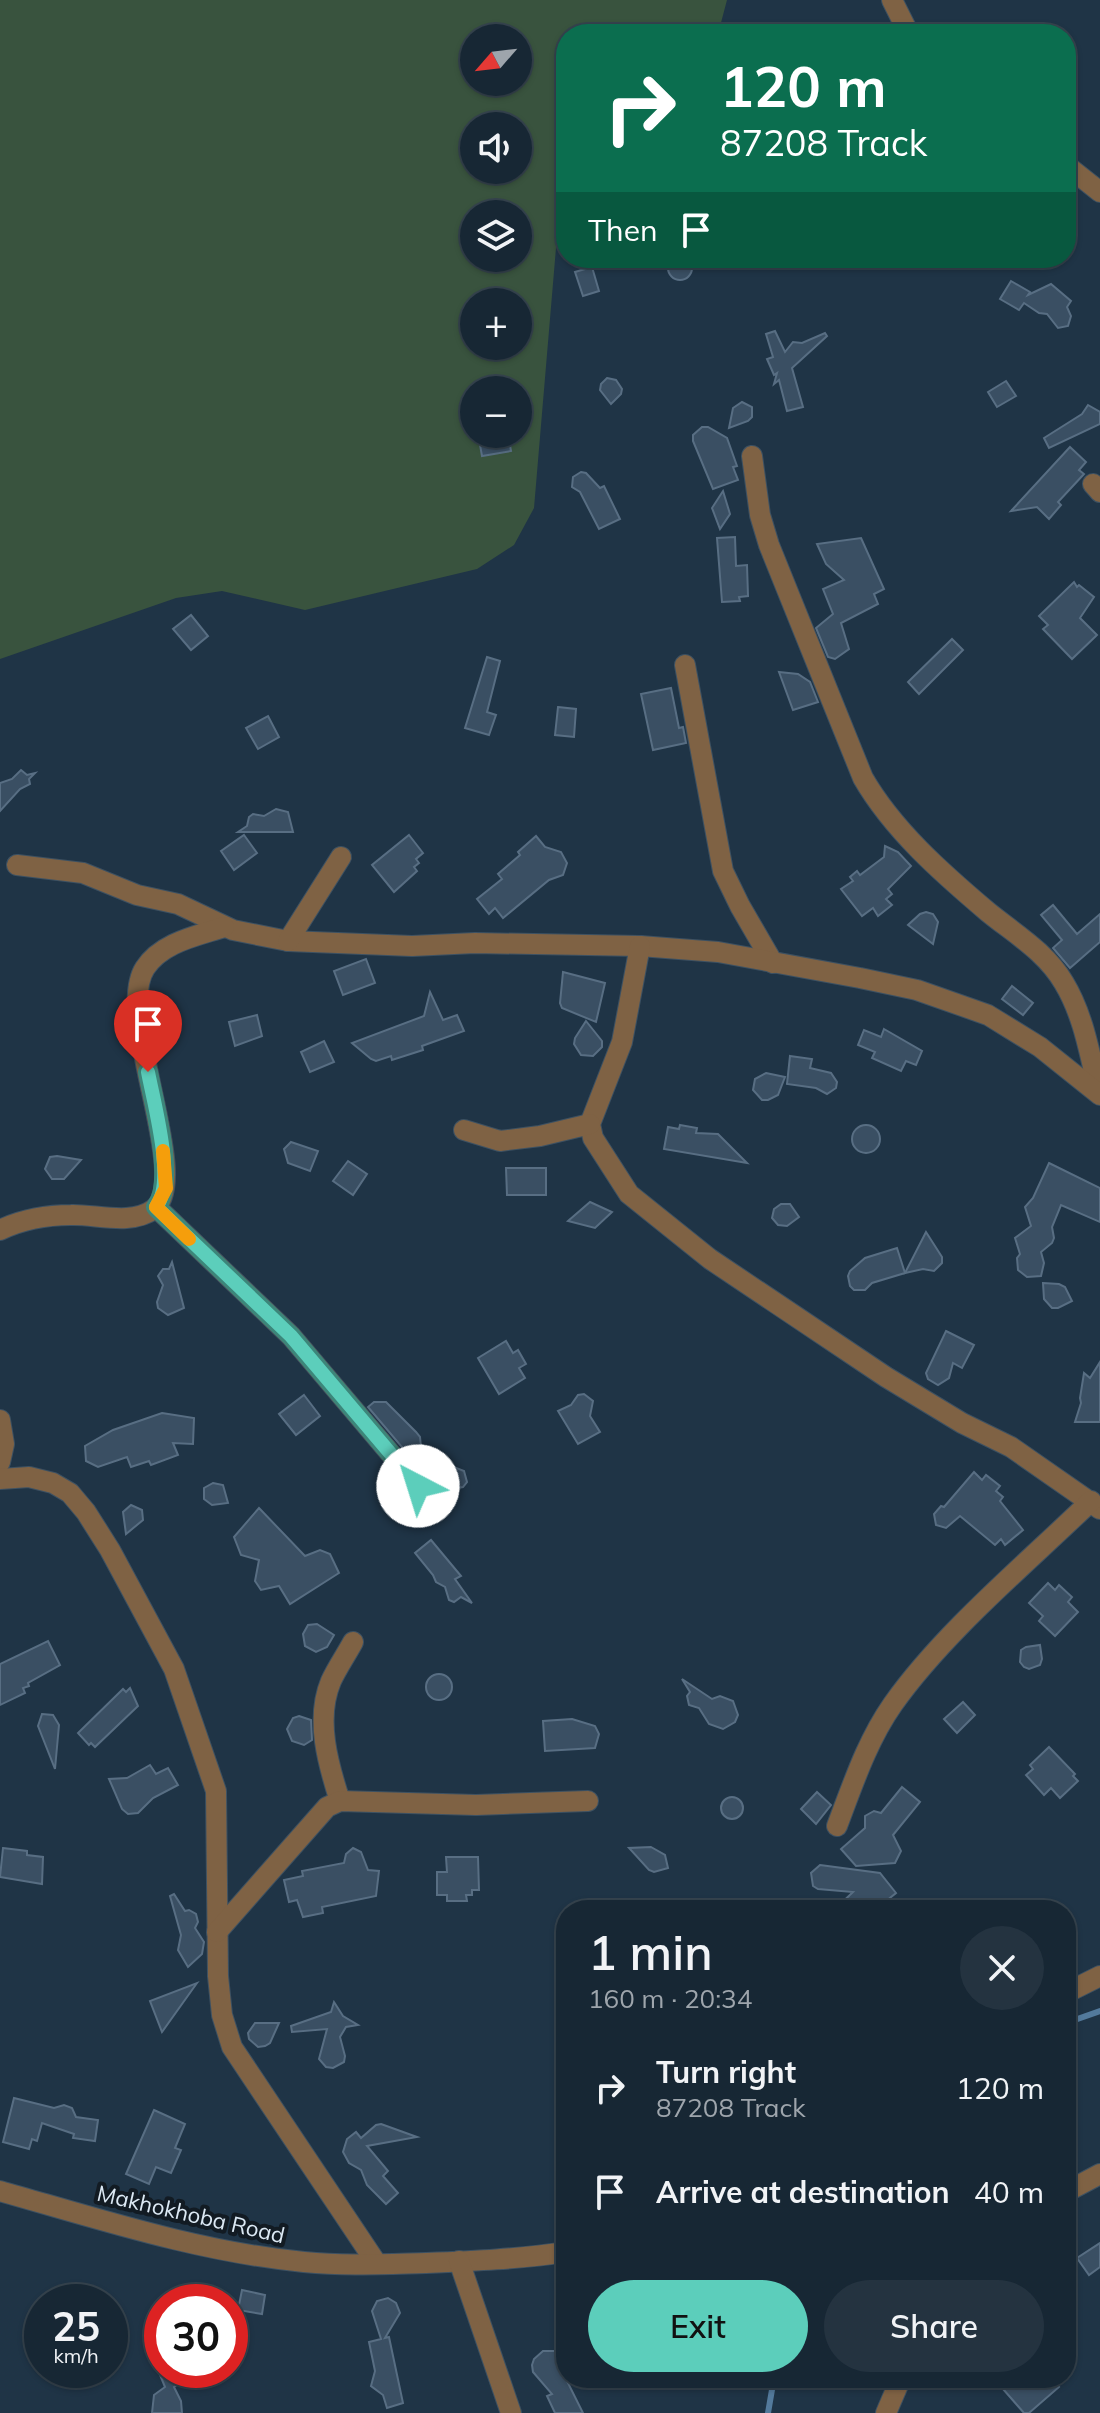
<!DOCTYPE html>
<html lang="en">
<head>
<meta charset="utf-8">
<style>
  :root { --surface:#172734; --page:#243340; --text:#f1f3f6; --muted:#9ea5ac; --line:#36444f; --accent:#5ccebb }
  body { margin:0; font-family:Mulish,sans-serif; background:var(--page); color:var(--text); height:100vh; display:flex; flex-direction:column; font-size:30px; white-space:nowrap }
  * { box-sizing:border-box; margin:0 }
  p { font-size:26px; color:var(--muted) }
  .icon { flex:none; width:44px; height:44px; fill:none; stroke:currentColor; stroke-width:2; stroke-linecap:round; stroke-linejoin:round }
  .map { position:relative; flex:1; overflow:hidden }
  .side { position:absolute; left:556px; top:1900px; width:520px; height:488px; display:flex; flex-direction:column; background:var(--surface); border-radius:32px; box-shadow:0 2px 6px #0004,0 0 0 2px var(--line) }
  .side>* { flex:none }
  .banner { position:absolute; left:556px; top:24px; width:520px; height:244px; border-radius:32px; box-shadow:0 2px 6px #0004,0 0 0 2px var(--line); background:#0b6e4f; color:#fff; overflow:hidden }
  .needle { width:52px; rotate:242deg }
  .controls { position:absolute; left:460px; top:24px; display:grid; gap:16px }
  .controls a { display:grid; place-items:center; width:72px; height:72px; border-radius:50%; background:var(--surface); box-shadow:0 2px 6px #0004,0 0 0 2px var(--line); font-size:40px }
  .speed { position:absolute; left:24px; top:2284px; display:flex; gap:16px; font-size:40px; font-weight:700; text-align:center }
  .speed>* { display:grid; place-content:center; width:104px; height:104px; border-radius:50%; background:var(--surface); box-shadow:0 2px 6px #0004,0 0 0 2px var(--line); line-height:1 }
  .speed small { font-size:20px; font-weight:400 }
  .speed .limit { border:12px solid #d22; background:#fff; color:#111 }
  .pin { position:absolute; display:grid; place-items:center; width:68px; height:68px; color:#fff; margin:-82px -34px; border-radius:50% 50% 50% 0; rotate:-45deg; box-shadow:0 0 8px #0007 }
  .pin .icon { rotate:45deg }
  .me { position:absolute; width:88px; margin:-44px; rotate:320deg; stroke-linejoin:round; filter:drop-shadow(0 0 6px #0008) }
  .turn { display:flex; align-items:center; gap:28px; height:168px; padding:0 32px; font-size:36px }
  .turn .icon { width:104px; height:104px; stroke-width:2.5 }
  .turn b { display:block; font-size:56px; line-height:68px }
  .then { display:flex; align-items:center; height:76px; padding:0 32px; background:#0003; gap:16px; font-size:30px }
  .round { display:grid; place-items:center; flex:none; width:84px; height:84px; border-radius:42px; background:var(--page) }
  .summary { display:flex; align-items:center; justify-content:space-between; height:136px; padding:0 32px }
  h1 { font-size:48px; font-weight:600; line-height:60px }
  .cta { display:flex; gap:16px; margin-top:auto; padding:16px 32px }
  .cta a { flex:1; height:92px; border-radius:48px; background:var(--accent); color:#111; font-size:32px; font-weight:600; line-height:92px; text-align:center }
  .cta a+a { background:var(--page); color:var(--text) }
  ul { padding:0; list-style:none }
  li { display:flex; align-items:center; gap:24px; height:104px; padding:0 32px }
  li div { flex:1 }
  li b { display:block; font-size:30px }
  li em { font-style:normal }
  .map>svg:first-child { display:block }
  .green { fill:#39533e; fill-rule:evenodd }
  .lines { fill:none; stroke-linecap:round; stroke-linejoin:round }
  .stream { stroke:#537a9c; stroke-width:6 }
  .building { fill:#3a4f63; stroke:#586e83; stroke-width:2 }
  .minor-casing { stroke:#3d5162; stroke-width:22 }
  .minor { stroke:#7f6244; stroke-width:20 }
  .route-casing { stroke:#3c867a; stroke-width:20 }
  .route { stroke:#5ccebb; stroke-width:14 }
  .slow { stroke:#f59e0b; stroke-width:14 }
  .labels { text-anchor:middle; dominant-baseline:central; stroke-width:8; stroke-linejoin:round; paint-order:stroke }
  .street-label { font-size:22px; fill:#dce9f4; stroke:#121b23 }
</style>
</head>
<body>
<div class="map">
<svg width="1100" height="2413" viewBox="0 0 1100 2413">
  <rect width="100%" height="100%" fill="#1f3446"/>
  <!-- green -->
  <path class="green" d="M0 0H727L718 34H566V171L562 177 534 508 514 545 477 569 305 610 222 591 176 598 0 659ZM474 38H518V82H474ZM474 126H518V170H474ZM474 214H518V258H474ZM474 302H518V346H474ZM474 390H518V434H474Z"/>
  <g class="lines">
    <!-- stream -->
    <g class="stream">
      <polyline points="1066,2023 1100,2011"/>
      <polyline points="768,2413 774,2378"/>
    </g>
  </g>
  <!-- building -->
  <g class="building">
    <circle cx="680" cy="268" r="12"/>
    <polygon points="592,267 599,291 583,296 575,272"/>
    <polygon points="1011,281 1030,292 1028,295 1051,284 1071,301 1067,307 1071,316 1068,326 1058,328 1047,314 1039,313 1024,303 1019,310 1000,299"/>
    <polygon points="775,331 785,352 793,342 802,343 825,333 827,336 792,368 803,407 787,411 779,380 774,384 777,373 774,375 767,359 773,357 766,334"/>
    <polygon points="607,378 616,380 622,389 621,394 611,404 600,390 601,384"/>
    <polygon points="1006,381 1016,396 997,407 988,392"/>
    <polygon points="742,402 752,407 752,417 748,421 729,428 733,408"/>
    <polygon points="1088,405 1100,412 1100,424 1049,448 1044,438 1082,414"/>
    <polygon points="702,427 708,427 727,438 737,466 733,467 738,480 713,489 693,441 693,435"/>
    <polygon points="478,434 508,434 511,451 482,456"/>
    <polygon points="1070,447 1086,462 1079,470 1084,474 1058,502 1061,505 1049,519 1037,507 1011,511"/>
    <polygon points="581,472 586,473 600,488 604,486 620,519 599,529 580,492 572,487 573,477"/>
    <polygon points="723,491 730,514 720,529 712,508"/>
    <polygon points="735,537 736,566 747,565 748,596 739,597 740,601 722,602 717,538"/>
    <polygon points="861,538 884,589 874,594 878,604 841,623 849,649 835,659 828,657 816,628 833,614 823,589 844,580 826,564 817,544"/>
    <polygon points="1074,582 1077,587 1079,585 1094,597 1080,618 1097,635 1072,659 1043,629 1048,625 1039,616"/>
    <polygon points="191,615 208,636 191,650 173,629"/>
    <polygon points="952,639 963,650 919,694 908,682"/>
    <polygon points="487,657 500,661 487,712 496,715 489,735 465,728"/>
    <polygon points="779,672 798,674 810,682 818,702 793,710"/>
    <polygon points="671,688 679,728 683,727 686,743 653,750 641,694"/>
    <polygon points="558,707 576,709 574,737 555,735"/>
    <polygon points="268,716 279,737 258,749 246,728"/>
    <polygon points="21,770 27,775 35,773 29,779 30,784 20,789 0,811 0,783 12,779"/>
    <polygon points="276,809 288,812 293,832 238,832 247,826 249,817 253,814 264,816"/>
    <polygon points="244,835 257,853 234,870 221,851"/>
    <polygon points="409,835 423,853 416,859 419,863 414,867 417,871 394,892 372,865"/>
    <polygon points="536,836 545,847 561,852 567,863 563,875 549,880 503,918 495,908 489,914 477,899 502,879 498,874 520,855 518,852"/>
    <polygon points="885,846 898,852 911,866 888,889 892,894 886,899 892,905 878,916 873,908 862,916 841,889 853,881 850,877 857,871 860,875 884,857"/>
    <polygon points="1053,905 1077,934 1100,914 1100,942 1070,968 1053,948 1062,940 1041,915"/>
    <polygon points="926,912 933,914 938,922 933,944 908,925 920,914"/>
    <polygon points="366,959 375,983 343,995 334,971"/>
    <polygon points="563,972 605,983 596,1022 562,1008 560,1003"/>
    <polygon points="1012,986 1033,1003 1023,1015 1002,999"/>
    <polygon points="430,992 443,1020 457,1015 464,1031 422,1046 423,1050 392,1060 391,1056 376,1061 371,1059 352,1043 424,1016"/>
    <polygon points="257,1015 262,1036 235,1046 229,1022"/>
    <polygon points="586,1021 602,1041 602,1047 593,1056 581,1055 574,1044 575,1038"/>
    <polygon points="884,1029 922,1051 916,1065 906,1061 901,1071 872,1058 875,1052 858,1045 864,1030 881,1037"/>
    <polygon points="324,1041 334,1062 310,1072 301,1052"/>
    <polygon points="790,1056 812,1059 810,1068 831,1073 837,1082 836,1088 827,1094 816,1088 787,1084"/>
    <polygon points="766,1073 785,1077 778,1095 768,1100 762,1100 753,1090 755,1079"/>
    <polygon points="680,1125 697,1128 696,1133 718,1134 747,1163 664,1149 668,1127 679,1129"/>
    <circle cx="866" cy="1139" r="14"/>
    <polygon points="291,1142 318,1151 310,1171 288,1163 284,1149"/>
    <polygon points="57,1156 81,1160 64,1179 52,1179 45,1169 50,1157"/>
    <polygon points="348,1161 367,1174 353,1195 333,1181"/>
    <polygon points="1049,1163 1100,1188 1100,1222 1061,1205 1052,1227 1054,1238 1052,1243 1041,1252 1044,1263 1041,1276 1027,1277 1018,1270 1017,1258 1020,1254 1015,1238 1031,1226 1025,1207 1033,1198"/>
    <polygon points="506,1168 546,1168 546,1195 507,1195"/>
    <polygon points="590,1202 612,1212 595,1228 568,1221"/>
    <polygon points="781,1204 790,1204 799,1217 787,1226 778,1225 772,1218 774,1209"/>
    <polygon points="926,1232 942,1257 942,1263 934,1271 923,1269 905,1273"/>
    <polygon points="897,1248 905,1273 872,1283 865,1290 854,1290 850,1286 848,1276 850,1271 865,1258"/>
    <polygon points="172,1262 184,1308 168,1315 158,1308 157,1302 163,1285 158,1276 163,1269 169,1269"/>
    <polygon points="1043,1283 1059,1284 1065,1287 1072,1301 1058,1308 1052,1308 1044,1299"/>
    <polygon points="946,1331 974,1345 962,1368 953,1363 949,1378 938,1385 928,1379 926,1373"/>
    <polygon points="506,1341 513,1353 518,1350 526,1364 519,1368 525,1378 499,1394 478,1358"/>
    <polygon points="1100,1362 1100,1422 1075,1422 1081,1403 1080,1398 1084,1373 1090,1378"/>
    <polygon points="584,1394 593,1401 590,1416 600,1432 578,1444 558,1411 571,1405 578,1395"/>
    <polygon points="304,1395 320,1416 296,1435 279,1414"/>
    <polygon points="374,1402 386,1402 416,1432 420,1437 421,1447 443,1473 454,1467 464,1471 467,1482 463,1487 452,1489 447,1486 443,1473 412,1459 368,1407"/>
    <polygon points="162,1413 194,1418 193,1444 173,1443 178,1455 151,1465 149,1461 131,1467 127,1457 98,1467 86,1461 85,1446 113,1430"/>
    <polygon points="974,1472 982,1480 986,1475 1000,1486 996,1491 1003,1497 1000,1501 1023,1530 1005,1545 1001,1539 995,1545 960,1516 946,1528 936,1525 934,1514 941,1506 944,1507"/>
    <polygon points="213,1483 223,1485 228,1503 212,1505 204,1499 204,1488"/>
    <polygon points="131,1505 142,1510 143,1520 126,1534 123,1512"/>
    <polygon points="259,1508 305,1556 320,1550 330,1554 339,1573 290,1604 279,1586 261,1590 255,1581 259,1560 241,1555 234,1537"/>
    <polygon points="431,1540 461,1576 455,1579 472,1603 461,1597 454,1602 449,1600 445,1587 436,1582 433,1575 415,1553"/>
    <polygon points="1048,1583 1055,1590 1059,1585 1072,1597 1068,1602 1078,1612 1055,1636 1039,1621 1043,1616 1029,1603"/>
    <polygon points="317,1624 334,1635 327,1647 316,1652 305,1646 303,1634 308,1625"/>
    <polygon points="48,1641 60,1665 28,1683 29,1686 23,1688 25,1693 0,1705 0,1664"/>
    <polygon points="1040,1645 1042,1659 1040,1665 1029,1669 1024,1667 1020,1662 1021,1650 1026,1647"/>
    <circle cx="439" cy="1687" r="13"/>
    <polygon points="682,1679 712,1699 720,1696 733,1701 738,1715 735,1722 723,1729 709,1724 699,1708 689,1705 687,1696 690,1692"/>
    <polygon points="130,1688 138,1706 95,1747 91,1743 89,1745 78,1733 123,1689 126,1692"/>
    <polygon points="963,1702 975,1715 957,1733 944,1719"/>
    <polygon points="42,1714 53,1715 59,1725 55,1769 38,1726"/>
    <polygon points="299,1716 311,1720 312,1740 304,1745 292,1741 287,1729 293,1718"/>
    <polygon points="572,1719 595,1726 599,1734 595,1748 545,1751 543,1721"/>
    <polygon points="1049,1747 1075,1774 1073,1776 1078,1781 1060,1798 1051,1788 1044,1795 1026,1775 1033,1769 1030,1765"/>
    <polygon points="150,1765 156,1774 168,1768 178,1785 153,1798 138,1813 128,1814 122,1809 109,1779 127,1778"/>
    <polygon points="902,1787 920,1802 893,1835 901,1851 895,1863 856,1866 841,1849 865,1828 865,1816 874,1811 881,1813"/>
    <polygon points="817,1792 831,1805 816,1824 801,1809"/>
    <circle cx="732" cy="1808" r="11"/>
    <polygon points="651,1847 665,1855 668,1868 654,1872 649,1870 629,1848"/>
    <polygon points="3,1848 27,1851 27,1855 43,1857 42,1884 0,1877"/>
    <polygon points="353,1848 361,1852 368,1870 379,1871 376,1896 322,1907 323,1913 303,1917 297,1900 289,1902 284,1880 303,1876 302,1871 344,1863 346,1854"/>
    <polygon points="446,1857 478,1857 479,1890 472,1890 472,1895 466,1895 467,1901 447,1901 447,1895 437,1895 437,1872 447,1872"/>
    <polygon points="820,1865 880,1873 896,1893 875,1910 834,1910 853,1892 818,1889 813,1886 811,1873"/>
    <polygon points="174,1894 185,1911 189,1910 196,1914 198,1922 195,1928 204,1942 202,1954 188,1967 178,1950 181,1935 170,1896"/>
    <polygon points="197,1983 162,2032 150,2001"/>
    <polygon points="334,2002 343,2016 358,2025 346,2027 340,2037 345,2056 344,2062 333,2068 326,2067 319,2059 327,2029 292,2032 291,2026 331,2012"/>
    <polygon points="255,2023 279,2023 270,2043 265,2046 258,2047 249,2039 248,2033"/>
    <polygon points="14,2098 54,2108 64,2105 72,2108 76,2117 98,2120 95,2141 73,2138 74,2134 42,2123 37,2141 32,2139 29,2149 3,2142"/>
    <polygon points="154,2110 185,2124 175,2148 181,2150 171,2173 156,2167 149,2184 126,2174"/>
    <polygon points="381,2124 417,2137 367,2146 388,2171 383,2176 398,2193 386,2204 367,2185 361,2170 349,2163 343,2152 347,2139 356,2132 361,2138 376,2125"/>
    <polygon points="1100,2243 1100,2267 1089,2275 1077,2258"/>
    <polygon points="242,2290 265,2295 262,2314 238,2310"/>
    <polygon points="388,2298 396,2303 400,2313 385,2338 389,2337 403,2403 387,2408 383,2395 371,2386 375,2371 369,2342 381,2339 372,2311 377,2301"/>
    <polygon points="543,2351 566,2351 566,2379 583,2413 555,2413 547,2396 552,2394 533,2372 532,2365 534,2359"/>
    <polygon points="158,2370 198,2370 174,2387 181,2401 182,2413 152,2413 154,2395 165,2387"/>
    <polygon points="1015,2378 1051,2378 1059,2387 1029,2413 1024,2413 1003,2389"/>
  </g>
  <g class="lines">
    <!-- minor casing -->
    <g class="minor-casing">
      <g id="minor">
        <polyline points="892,0 909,34"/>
        <polyline points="1066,165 1100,192"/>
        <path d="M752 456 760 515 769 545 863 778C893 830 942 873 988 912 1015 934 1046 952 1064 983 1084 1016 1090 1056 1099 1093"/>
        <polyline points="1093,484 1100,492"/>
        <polyline points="685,665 723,871 740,906 773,963"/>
        <polyline points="17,865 83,873 137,895 178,904 233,930 288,941 412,946 475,943 640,946 718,952 860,978 917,990 988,1015 1040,1047 1100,1095"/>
        <polyline points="288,941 341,857"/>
        <polyline points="640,946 622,1042 590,1124 593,1138 629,1194 710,1259 886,1377 962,1423 1011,1447 1100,1509"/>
        <polyline points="464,1130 500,1141 540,1136 590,1124"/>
        <polyline points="156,1207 291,1336 418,1486"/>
        <path d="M0 1230C21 1220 47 1215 71 1215 96 1214 131 1226 154 1209 193 1178 114 1015 145 968 162 942 197 936 224 927"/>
        <polyline points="0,1420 4,1444 0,1462"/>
        <polyline points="0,1479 29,1477 53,1483 70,1493 86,1512 110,1550 174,1669 216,1791 218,1976 222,2015 232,2047 377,2264"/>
        <path d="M340 1801C328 1764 315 1719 331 1681 337 1668 346 1655 353 1642"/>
        <path d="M837 1826C853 1784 867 1741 893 1704 944 1632 1027 1563 1091 1501"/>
        <polyline points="217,1932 327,1807 340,1801 476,1805 588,1801"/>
        <polyline points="1066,1993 1100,1976"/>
        <path d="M0 2191C99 2219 200 2252 304 2262 344 2266 385 2264 426 2263 473 2261 520 2259 566 2252"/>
        <polyline points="1066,2192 1100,2174"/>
        <polyline points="459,2261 511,2413"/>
        <polyline points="886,2413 901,2378"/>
      </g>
    </g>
    <!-- minor -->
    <use href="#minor" class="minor"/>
  </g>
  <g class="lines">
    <!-- route casing -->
    <g class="route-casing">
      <path id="route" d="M148 1072C154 1104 176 1182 156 1207L291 1336 418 1486"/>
    </g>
    <!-- route -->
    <use href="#route" class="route"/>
    <!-- slow -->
    <polyline class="slow" points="163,1151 166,1188 156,1207 189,1239"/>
  </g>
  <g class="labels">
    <!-- street labels -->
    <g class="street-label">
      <text transform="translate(191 2214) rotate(13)">Makhokhoba Road</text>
    </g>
  </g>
</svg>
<div class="controls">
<a><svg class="needle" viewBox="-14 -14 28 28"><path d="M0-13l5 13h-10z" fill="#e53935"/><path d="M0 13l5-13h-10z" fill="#9ea5ac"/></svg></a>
<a><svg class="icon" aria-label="sound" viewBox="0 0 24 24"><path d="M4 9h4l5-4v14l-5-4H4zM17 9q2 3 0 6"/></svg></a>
<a><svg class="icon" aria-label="layers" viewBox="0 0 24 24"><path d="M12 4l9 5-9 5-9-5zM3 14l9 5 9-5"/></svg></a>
<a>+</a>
<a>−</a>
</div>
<div class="speed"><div>25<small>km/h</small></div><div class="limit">30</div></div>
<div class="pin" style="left:148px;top:1072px;background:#d93025"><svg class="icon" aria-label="arrive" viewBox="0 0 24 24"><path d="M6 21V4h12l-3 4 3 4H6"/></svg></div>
<svg class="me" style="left:418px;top:1486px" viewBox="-20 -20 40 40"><circle r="19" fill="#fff"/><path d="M0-13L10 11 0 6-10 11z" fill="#5ccebb"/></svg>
<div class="banner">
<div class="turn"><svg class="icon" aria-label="right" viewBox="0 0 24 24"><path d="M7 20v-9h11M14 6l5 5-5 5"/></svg><div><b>120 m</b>87208 Track</div></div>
<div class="then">Then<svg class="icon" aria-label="arrive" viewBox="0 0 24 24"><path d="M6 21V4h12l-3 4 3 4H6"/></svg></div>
</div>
<section class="side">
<div class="summary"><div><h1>1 min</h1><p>160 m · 20:34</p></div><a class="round"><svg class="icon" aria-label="close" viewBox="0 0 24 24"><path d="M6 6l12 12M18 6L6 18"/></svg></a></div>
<ul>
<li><svg class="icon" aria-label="right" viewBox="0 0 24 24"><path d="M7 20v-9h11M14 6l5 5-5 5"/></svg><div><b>Turn right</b><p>87208 Track</p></div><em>120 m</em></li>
<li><svg class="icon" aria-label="arrive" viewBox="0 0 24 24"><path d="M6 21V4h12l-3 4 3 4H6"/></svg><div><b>Arrive at destination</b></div><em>40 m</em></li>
</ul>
<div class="cta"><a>Exit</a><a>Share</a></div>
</section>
</div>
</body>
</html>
